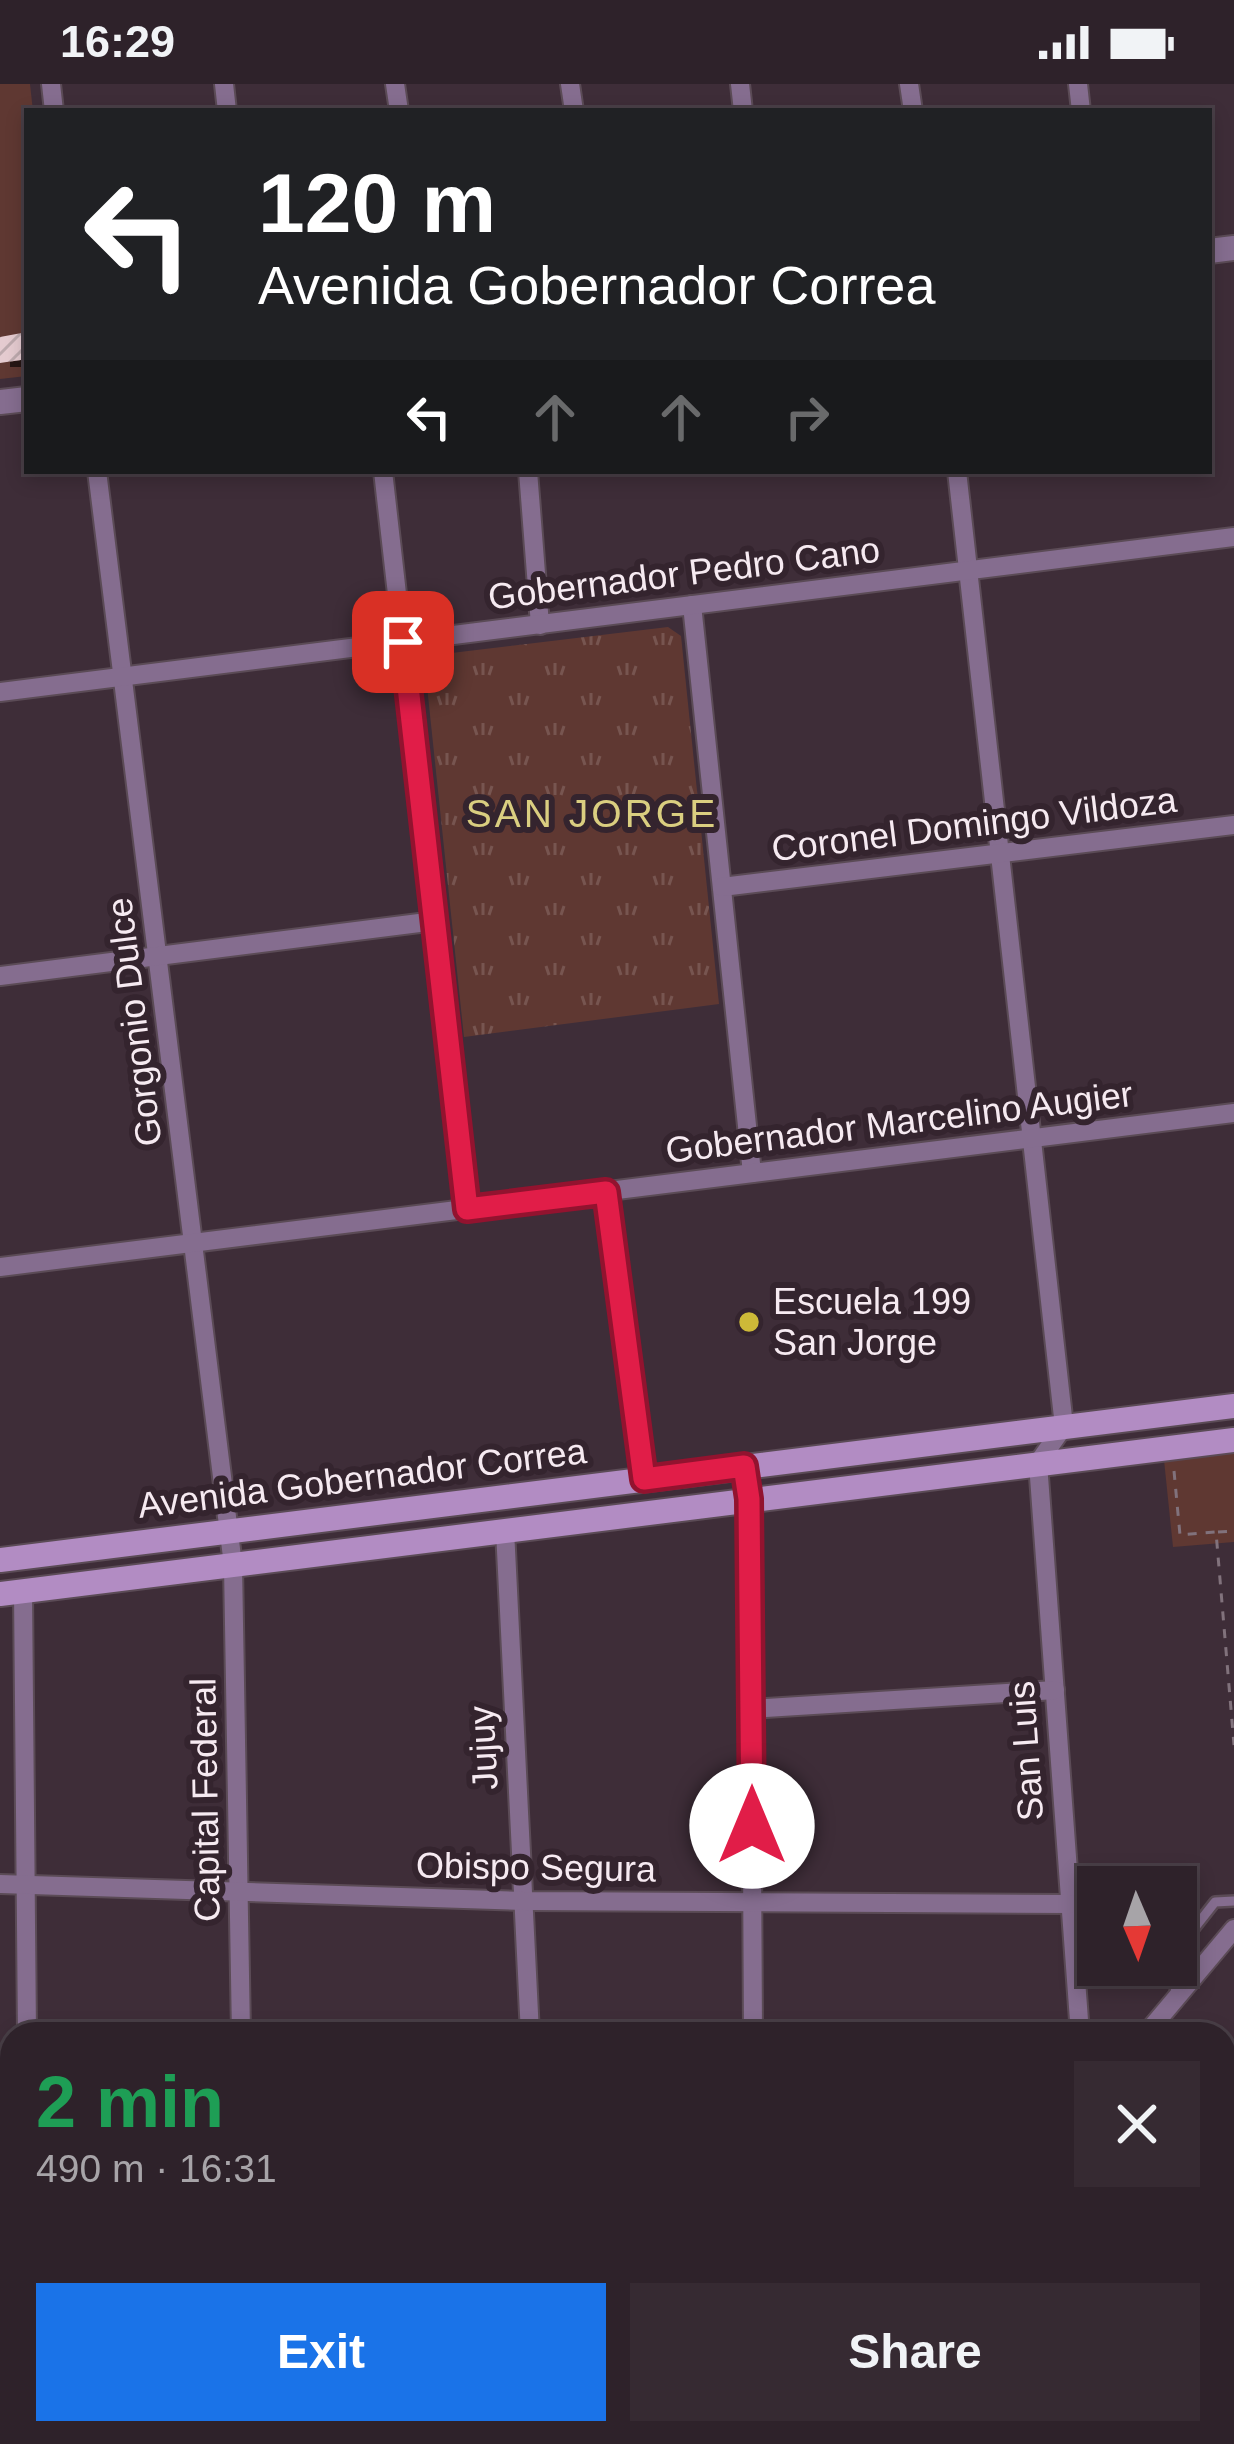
<!DOCTYPE html>
<html lang="en">
<head>
<meta charset="utf-8">
<style>
  :root { --surface:#2e222a; --page:#362a32; --text:#f1f3f6; --muted:#a7a4a8; --line:#493f47; --accent:#1a73e8 }
  body { margin:0; font-family:Arial,sans-serif; background:var(--page); color:var(--text); height:100vh; display:flex; flex-direction:column; font-size:45px; white-space:nowrap }
  * { box-sizing:border-box; margin:0 }
  p { font-size:39px; color:var(--muted) }
  .icon { flex:none; width:66px; height:66px; fill:none; stroke:currentColor; stroke-width:2; stroke-linecap:round; stroke-linejoin:round }
  .map { position:relative; flex:1; overflow:hidden }
  .panel { position:absolute; left:0px; top:1938px; width:1236px; height:423px; display:flex; flex-direction:column; background:var(--surface); border-radius:36px 36px 0 0; box-shadow:0 6px 18px #0003,0 0 0 3px var(--line) }
  .panel>* { flex:none }
  .banner { position:absolute; left:24px; top:24px; width:1188px; height:366px; border-radius:0px; box-shadow:0 6px 18px #0003,0 0 0 3px var(--line); background:#202124; color:#fff; overflow:hidden }
  .needle { width:78px; rotate:178deg }
  .controls { position:absolute; left:1077px; top:1782px; display:grid; gap:24px }
  .controls a { display:grid; place-items:center; width:120px; height:120px; border-radius:0px; background:var(--surface); box-shadow:0 6px 18px #0003,0 0 0 3px var(--line); font-size:60px }
  .pin { position:absolute; display:grid; place-items:center; width:102px; height:102px; color:#fff; margin:-51px; border-radius:24px; box-shadow:0 6px 18px #0006 }
  .me { position:absolute; width:132px; margin:-66px; rotate:0deg; stroke-linejoin:round; filter:drop-shadow(0 0 9px #0008) }
  .turn { display:flex; align-items:center; gap:42px; height:252px; padding:0 36px; font-size:54px }
  .turn .icon { width:156px; height:156px; stroke-width:2.5 }
  .turn b { display:block; font-size:84px; line-height:102px }
  .lanes { display:flex; align-items:center; height:114px; padding:0 36px; background:#0003; justify-content:center; gap:60px; direction:ltr }
  .lanes .off { opacity:.35 }
  .round { display:grid; place-items:center; flex:none; width:126px; height:126px; border-radius:0px; background:var(--page) }
  .summary { display:flex; align-items:center; justify-content:space-between; height:204px; padding:0 36px }
  h1 { font-size:72px; font-weight:700; line-height:90px; color:#1e9e55 }
  .button { display:flex; gap:24px; margin-top:auto; padding:24px 36px }
  .button a { flex:1; height:138px; border-radius:0px; background:var(--accent); color:#fff; font-size:48px; font-weight:700; line-height:138px; text-align:center }
  .button a+a { background:var(--page); color:var(--text) }
  .status { display:flex; justify-content:space-between; align-items:center; height:84px; padding:0 60px; background:var(--surface); direction:ltr }
  .status svg { height:33px; fill:currentColor }
  .map>svg:first-child { display:block }
  .green { fill:#5f3832 }
  .park { fill:url(#park-tufts) }
  .building { fill:url(#building-hatch); filter:url(#shadow) }
  .lines { fill:none; stroke-linecap:round; stroke-linejoin:round }
  .service-casing { stroke:#5b4b56; stroke-width:14 }
  .minor-casing { stroke:#5b4b56; stroke-width:22 }
  .tertiary-casing { stroke:#5b4b56; stroke-width:28 }
  .secondary-casing { stroke:#5b4b56; stroke-width:28 }
  .path { stroke:#81727c; stroke-width:3; stroke-dasharray:9 9; stroke-linecap:butt }
  .service { stroke:#856d8f; stroke-width:9 }
  .minor { stroke:#856d8f; stroke-width:18 }
  .tertiary { stroke:#856d8f; stroke-width:24 }
  .secondary { stroke:#b28cc3; stroke-width:24 }
  .route-casing { stroke:#92132f; stroke-width:30 }
  .route { stroke:#e11d48; stroke-width:21 }
  .poi-dot { fill:#cdb938; stroke:#34242e; stroke-width:4.5 }
  .labels { text-anchor:middle; dominant-baseline:central; stroke-width:12; stroke-linejoin:round; paint-order:stroke }
  .street-label { font-size:36px; fill:#f6eaf1; stroke:#34242e }
  .poi-label { font-size:36px; fill:#f6eaf1; stroke:#34242e; text-anchor:start }
  .neighbourhood-label { font-size:39px; letter-spacing:3px; fill:#dace80; stroke:#34242e }
</style>
</head>
<body>
<div class="status"><b>16:29</b><svg viewBox="0 0 49 12"><path d="M0 12V9h3v3zM5 12V6h3v6zM10 12V3h3v9zM15 12V0h3v12zM26 1h20v11H26zM47 4h2v5h-2z"/></svg></div>
<div class="map">
<svg width="1234" height="2360" viewBox="0 0 1234 2360">
  <defs>
    <pattern id="park-tufts" width="24" height="20" patternUnits="userSpaceOnUse" patternTransform="scale(3)"><rect width="24" height="20" fill="#5f3832"/><path d="M3 7l-1-3M5 7V3M7 7l1-3M15 17l-1-3M17 17v-4M19 17l1-3" fill="none" stroke="#775550"/></pattern>
    <pattern id="building-hatch" width="6" height="6" patternUnits="userSpaceOnUse" patternTransform="scale(3)"><rect width="6" height="6" fill="#e5cbd0"/><path d="M-1 1l2-2M0 6l6-6M5 7l2-2" fill="none" stroke="#beaaae"/></pattern>
    <filter id="shadow"><feDropShadow dx="10" dy="10" stdDeviation="0" flood-color="#0009"/></filter>
  </defs>
  <rect width="100%" height="100%" fill="#3e2d38"/>
  <!-- green -->
  <g class="green">
    <polygon points="0,0 30,0 33,27 27,27 27,292 0,295"/>
    <polygon points="1234,1368 1234,1458 1173,1463 1164,1376"/>
  </g>
  <!-- park -->
  <polygon class="park" points="668,543 681,552 719,920 464,953 425,583 435,571"/>
  <!-- building -->
  <polygon class="building" points="27,248 27,275 0,279 0,253"/>
  <g class="lines">
    <!-- service casing -->
    <g class="service-casing">
      <polyline id="service" points="1175,1913 1178,1865 1215,1818 1234,1817"/>
    </g>
    <!-- minor casing -->
    <g class="minor-casing">
      <g id="minor">
        <polyline points="51,0 54,27"/>
        <polyline points="224,0 227,27"/>
        <polyline points="395,0 399,27"/>
        <polyline points="570,0 574,27"/>
        <polyline points="740,0 743,27"/>
        <polyline points="909,0 913,27"/>
        <polyline points="1078,0 1081,27"/>
        <polyline points="97,387 233,1481 241,1950"/>
        <polyline points="383,387 467,1125"/>
        <polyline points="528,387 540,541"/>
        <polyline points="957,387 1064,1342 1038,1379 1080,1950"/>
        <polyline points="692,521 752,1089"/>
        <polyline points="0,608 1234,453"/>
        <polyline points="722,803 1234,741"/>
        <polyline points="0,892 435,837"/>
        <polyline points="606,1107 644,1395"/>
        <polyline points="0,1183 1234,1029"/>
        <polyline points="744,1382 750,1416 753,1950"/>
        <polyline points="505,1446 530,1950"/>
        <polyline points="23,1507 27,1950"/>
        <polyline points="751,1625 1055,1606"/>
        <polyline points="0,1800 524,1817 1070,1820"/>
        <polyline points="1146,1950 1234,1845"/>
        <polyline points="31,2349 31,2360"/>
        <polyline points="254,2349 255,2360"/>
        <polyline points="551,2349 552,2360"/>
        <polyline points="765,2349 767,2360"/>
        <polyline points="1119,2349 1120,2360"/>
        <polyline points="911,2360 920,2349"/>
      </g>
    </g>
    <!-- tertiary casing -->
    <g class="tertiary-casing">
      <g id="tertiary">
        <polyline points="1209,167 1234,164"/>
        <polyline points="0,318 27,315"/>
        <polyline points="0,2084 12,2087"/>
      </g>
    </g>
    <!-- secondary casing -->
    <g class="secondary-casing">
      <g id="secondary">
        <polyline points="0,1476 1234,1322"/>
        <polyline points="0,1510 1234,1356"/>
      </g>
    </g>
    <!-- path -->
    <g class="path">
      <polyline points="1174,1387 1180,1451 1216,1448 1234,1661"/>
      <polyline points="1218,1448 1234,1447"/>
      <polyline points="1224,2201 1228,2269 1224,2276"/>
      <polyline points="1172,2360 1179,2349"/>
    </g>
    <!-- service -->
    <use href="#service" class="service"/>
    <!-- minor -->
    <use href="#minor" class="minor"/>
    <!-- tertiary -->
    <use href="#tertiary" class="tertiary"/>
    <!-- secondary -->
    <use href="#secondary" class="secondary"/>
  </g>
  <g class="lines">
    <!-- route casing -->
    <g class="route-casing">
      <polyline id="route" points="403,558 467,1125 606,1108 644,1395 744,1382 749,1415 752,1742"/>
    </g>
    <!-- route -->
    <use href="#route" class="route"/>
  </g>
  <!-- markers -->
  <circle class="poi-dot" cx="749" cy="1238" r="12"/>
  <g class="labels">
    <!-- street labels -->
    <g class="street-label">
      <text transform="translate(684 489) rotate(-7)">Gobernador Pedro Cano</text>
      <text transform="translate(974 740) rotate(-7)">Coronel Domingo Vildoza</text>
      <text transform="translate(134 938) rotate(-97)">Gorgonio Dulce</text>
      <text transform="translate(899 1038) rotate(-7)">Gobernador Marcelino Augier</text>
      <text transform="translate(362 1394) rotate(-7)">Avenida Gobernador Correa</text>
      <text transform="translate(483 1664) rotate(-93)">Jujuy</text>
      <text transform="translate(1026 1667) rotate(-94)">San Luis</text>
      <text transform="translate(205 1716) rotate(-91)">Capital Federal</text>
      <text transform="translate(536 1783) rotate(1)">Obispo Segura</text>
    </g>
    <!-- poi labels -->
    <g class="poi-label">
      <text x="773" y="1217">Escuela 199<tspan x="773" dy="41">San Jorge</tspan></text>
    </g>
    <!-- neighbourhood labels -->
    <g class="neighbourhood-label">
      <text x="592" y="729">SAN JORGE</text>
    </g>
  </g>
</svg>
<div class="controls">
<a><svg class="needle" viewBox="-14 -14 28 28"><path d="M0-13l5 13h-10z" fill="#e53935"/><path d="M0 13l5-13h-10z" fill="#a7a4a8"/></svg></a>
</div>
<div class="pin" style="left:403px;top:558px;background:#d93025"><svg class="icon" aria-label="arrive" viewBox="0 0 24 24"><path d="M6 21V4h12l-3 4 3 4H6"/></svg></div>
<svg class="me" style="left:752px;top:1742px" viewBox="-20 -20 40 40"><circle r="19" fill="#fff"/><path d="M0-13L10 11 0 6-10 11z" fill="#e11d48"/></svg>
<div class="banner">
<div class="turn"><svg class="icon" aria-label="left" viewBox="0 0 24 24"><path d="M17 20v-9H6M10 6l-5 5 5 5"/></svg><div><b>120 m</b>Avenida Gobernador Correa</div></div>
<div class="lanes"><svg class="icon" aria-label="left" viewBox="0 0 24 24"><path d="M17 20v-9H6M10 6l-5 5 5 5"/></svg><svg class="icon off" aria-label="ahead" viewBox="0 0 24 24"><path d="M12 20V5M6 11l6-6 6 6"/></svg><svg class="icon off" aria-label="ahead" viewBox="0 0 24 24"><path d="M12 20V5M6 11l6-6 6 6"/></svg><svg class="icon off" aria-label="right" viewBox="0 0 24 24"><path d="M7 20v-9h11M14 6l5 5-5 5"/></svg></div>
</div>
<section class="panel">
<div class="summary"><div><h1>2 min</h1><p>490 m · 16:31</p></div><a class="round"><svg class="icon" aria-label="close" viewBox="0 0 24 24"><path d="M6 6l12 12M18 6L6 18"/></svg></a></div>
<div class="button"><a>Exit</a><a>Share</a></div>
</section>
</div>
</body>
</html>
